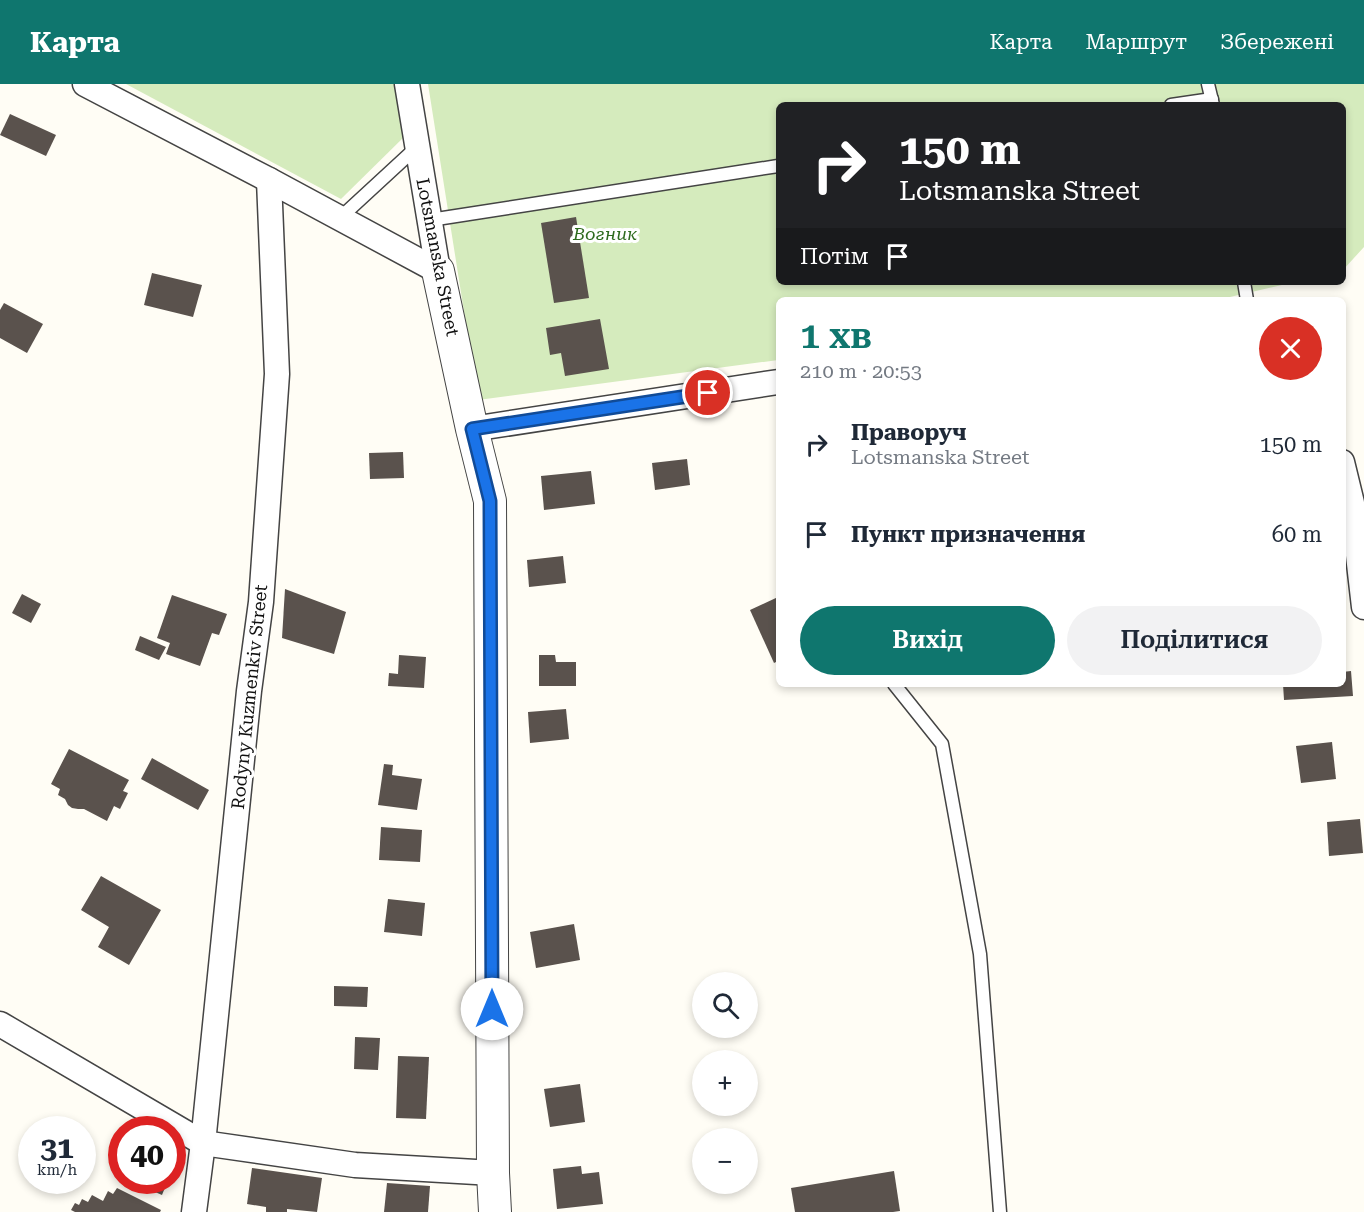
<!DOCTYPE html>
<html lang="uk">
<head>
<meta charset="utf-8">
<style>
  :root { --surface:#fff; --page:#f2f2f3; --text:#1f2937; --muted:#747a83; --accent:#0f766e }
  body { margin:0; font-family:"Roboto Serif",serif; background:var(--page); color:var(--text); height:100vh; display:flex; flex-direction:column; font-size:22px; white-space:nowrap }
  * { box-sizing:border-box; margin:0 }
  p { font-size:20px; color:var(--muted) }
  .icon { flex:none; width:33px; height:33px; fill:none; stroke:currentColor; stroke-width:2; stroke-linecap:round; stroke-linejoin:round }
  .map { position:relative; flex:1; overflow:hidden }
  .details { position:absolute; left:776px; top:213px; width:570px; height:390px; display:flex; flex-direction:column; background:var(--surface); border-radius:9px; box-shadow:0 3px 9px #0003 }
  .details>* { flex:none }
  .guide { position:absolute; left:776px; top:18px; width:570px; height:183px; border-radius:9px; box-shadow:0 3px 9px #0003; background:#202124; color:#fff; overflow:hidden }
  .controls { position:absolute; left:692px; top:888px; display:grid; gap:12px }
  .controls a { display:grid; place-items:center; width:66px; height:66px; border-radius:50%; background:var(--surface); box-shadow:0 3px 9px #0003; font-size:30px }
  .speed { position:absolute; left:18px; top:1032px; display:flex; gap:12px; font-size:30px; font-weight:700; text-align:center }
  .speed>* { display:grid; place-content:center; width:78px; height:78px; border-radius:50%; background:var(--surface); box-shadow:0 3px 9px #0003; line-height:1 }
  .speed small { font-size:15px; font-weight:400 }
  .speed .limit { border:9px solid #d22; background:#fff; color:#111 }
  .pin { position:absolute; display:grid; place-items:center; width:51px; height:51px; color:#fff; margin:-26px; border:3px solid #fff; border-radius:50%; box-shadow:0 2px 6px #0007 }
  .me { position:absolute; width:66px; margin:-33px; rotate:0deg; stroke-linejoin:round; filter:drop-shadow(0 0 4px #0008) }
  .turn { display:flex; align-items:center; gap:21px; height:126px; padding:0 24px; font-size:27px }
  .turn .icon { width:78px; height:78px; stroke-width:2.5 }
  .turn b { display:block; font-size:42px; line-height:51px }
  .then { display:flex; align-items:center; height:57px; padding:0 24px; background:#0003; gap:12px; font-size:22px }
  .round { display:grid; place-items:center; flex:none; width:63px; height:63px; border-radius:32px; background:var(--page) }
  .head { display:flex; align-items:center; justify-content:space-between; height:102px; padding:0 24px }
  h1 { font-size:36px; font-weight:600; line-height:45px; color:var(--accent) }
  .button { display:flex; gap:12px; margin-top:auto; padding:12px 24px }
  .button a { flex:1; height:69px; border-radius:36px; background:var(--accent); color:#fff; font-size:24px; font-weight:600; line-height:69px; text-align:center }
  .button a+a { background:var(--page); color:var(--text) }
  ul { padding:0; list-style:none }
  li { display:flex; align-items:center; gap:18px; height:90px; padding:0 24px }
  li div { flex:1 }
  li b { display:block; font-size:22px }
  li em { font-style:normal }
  header { display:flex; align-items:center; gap:36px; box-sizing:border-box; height:84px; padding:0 30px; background:var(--accent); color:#fff }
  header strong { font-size:28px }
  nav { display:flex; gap:33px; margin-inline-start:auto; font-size:21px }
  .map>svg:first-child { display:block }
  .green { fill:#d5ebbd }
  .building { fill:#5a524d }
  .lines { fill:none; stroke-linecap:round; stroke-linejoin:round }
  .service-casing { stroke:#444; stroke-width:15 }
  .minor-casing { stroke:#444; stroke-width:27 }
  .tertiary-casing { stroke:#444; stroke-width:34 }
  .service { stroke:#fff; stroke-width:12 }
  .minor { stroke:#fff; stroke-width:24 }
  .tertiary { stroke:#fff; stroke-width:32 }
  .route-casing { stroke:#114b97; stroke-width:15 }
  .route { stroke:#1a73e8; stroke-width:10 }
  .labels { text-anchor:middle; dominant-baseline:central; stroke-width:6; stroke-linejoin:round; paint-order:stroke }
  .park-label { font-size:18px; font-style:italic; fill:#2f6b1f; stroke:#fff }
  .street-label { font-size:18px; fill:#111; stroke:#fff }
</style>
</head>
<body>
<header>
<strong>Карта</strong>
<nav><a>Карта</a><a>Маршрут</a><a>Збережені</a></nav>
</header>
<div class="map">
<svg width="1364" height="1128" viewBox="0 0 1364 1128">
  <rect width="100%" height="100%" fill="#fffdf5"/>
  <!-- green -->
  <g class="green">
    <polygon points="126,0 396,0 405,52 341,115"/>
    <polygon points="428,0 1364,0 1364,163 1343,186 1342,21 778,21 778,198 1295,198 1217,216 778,216 778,276 478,316"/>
  </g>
  <!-- building -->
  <g class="building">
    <polygon points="10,30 56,51 46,72 0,51"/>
    <polygon points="576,133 589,214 554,219 541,139"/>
    <polygon points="152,189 202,201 193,233 144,221"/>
    <polygon points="4,219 43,240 27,269 0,254 0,226"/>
    <polygon points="600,235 609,285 565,292 561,269 550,271 546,244"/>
    <polygon points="403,368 404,394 370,395 369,369"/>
    <polygon points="687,375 690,401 655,406 652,379"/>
    <polygon points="591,387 595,420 544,426 541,392"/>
    <polygon points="563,472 566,499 529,503 527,476"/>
    <polygon points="285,505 346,528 334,570 282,554"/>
    <polygon points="22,510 41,520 31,539 12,529"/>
    <polygon points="172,511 227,530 219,551 212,549 200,582 166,570 170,559 157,554"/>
    <polygon points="778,513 778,577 774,579 750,526"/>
    <polygon points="140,552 166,563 159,576 135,566"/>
    <polygon points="399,571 426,573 424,604 388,602 389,589 398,590"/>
    <polygon points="539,571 555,571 556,578 576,578 576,602 539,602"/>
    <polygon points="1351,587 1353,612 1284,616 1283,600 1342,600 1342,588"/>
    <polygon points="566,625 569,655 530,659 528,628"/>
    <polygon points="1332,658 1336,695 1301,699 1296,662"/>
    <polygon points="69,665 129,696 123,707 128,709 120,725 114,722 107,737 84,725 78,725 72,724 68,721 65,715 58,711 60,705 51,700"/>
    <polygon points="152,674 209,706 198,726 141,695"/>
    <polygon points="384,680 393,681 392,691 422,695 417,726 378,721"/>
    <polygon points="1360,735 1363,769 1329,772 1327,738"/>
    <polygon points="381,743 422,746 420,778 379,776"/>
    <polygon points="101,792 161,826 129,881 98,863 109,843 81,826"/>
    <polygon points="388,815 425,819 422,852 384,848"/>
    <polygon points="574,840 580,876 536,884 530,848"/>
    <polygon points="334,902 368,903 367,923 334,922"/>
    <polygon points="355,953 380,954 378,986 354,985"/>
    <polygon points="398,972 429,973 426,1035 396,1034"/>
    <polygon points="580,1000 585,1038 550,1043 544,1005"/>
    <polygon points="581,1082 582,1090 599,1088 603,1120 557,1125 553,1085"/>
    <polygon points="252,1084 322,1094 317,1128 287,1125 287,1128 266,1128 266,1123 247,1120"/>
    <polygon points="894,1087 900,1127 893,1128 795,1128 791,1104"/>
    <polygon points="127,1096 168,1096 162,1111"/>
    <polygon points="387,1099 430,1102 428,1128 384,1128"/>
    <polygon points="117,1104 161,1126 160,1128 75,1128 71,1126 75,1119 79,1121 82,1115 88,1118 92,1111 103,1117 108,1107 113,1110"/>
  </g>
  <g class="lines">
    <!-- service casing -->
    <g class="service-casing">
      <g id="service">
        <polyline points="1208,0 1213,21"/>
        <polyline points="1171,21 1212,15"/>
        <polyline points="340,134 417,63"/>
        <polyline points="430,136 778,82"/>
        <polyline points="1244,198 1247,216"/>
        <polyline points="894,600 942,660 980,870 1000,1128"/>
      </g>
    </g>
    <!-- minor casing -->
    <g class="minor-casing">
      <g id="minor">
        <polyline points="85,0 269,96 438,187"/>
        <polyline points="407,0 438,187"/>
        <polyline points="472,345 778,298"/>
        <polyline points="1342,378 1352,419 1364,523"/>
        <polyline points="0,940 203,1059 355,1081 493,1089"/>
        <polyline points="194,1128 203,1059 249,607 261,518 277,290 269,96"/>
      </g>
    </g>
    <!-- tertiary casing -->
    <g class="tertiary-casing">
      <polyline id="tertiary" points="438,187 472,345 490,417 493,1089 495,1128"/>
    </g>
    <!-- service -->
    <use href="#service" class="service"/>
    <!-- minor -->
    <use href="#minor" class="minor"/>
    <!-- tertiary -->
    <use href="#tertiary" class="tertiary"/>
  </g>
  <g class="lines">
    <!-- route casing -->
    <g class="route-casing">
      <polyline id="route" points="492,925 490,417 472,345 708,309"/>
    </g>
    <!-- route -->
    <use href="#route" class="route"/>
  </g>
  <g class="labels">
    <!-- park labels -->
    <g class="park-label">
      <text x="605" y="149">Вогник</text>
    </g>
    <!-- street labels -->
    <g class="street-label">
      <text transform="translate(438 173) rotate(79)">Lotsmanska Street</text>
      <text transform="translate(249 613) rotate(-84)">Rodyny Kuzmenkiv Street</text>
    </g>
  </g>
</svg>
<div class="controls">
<a><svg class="icon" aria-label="search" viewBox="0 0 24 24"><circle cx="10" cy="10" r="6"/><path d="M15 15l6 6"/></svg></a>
<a>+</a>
<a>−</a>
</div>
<div class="speed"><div>31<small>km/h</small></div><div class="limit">40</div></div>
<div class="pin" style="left:708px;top:309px;background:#d93025"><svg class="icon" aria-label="arrive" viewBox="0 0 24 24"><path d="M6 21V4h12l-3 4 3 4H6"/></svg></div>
<svg class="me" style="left:492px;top:925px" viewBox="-20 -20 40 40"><circle r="19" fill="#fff"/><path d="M0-13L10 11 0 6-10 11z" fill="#1a73e8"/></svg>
<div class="guide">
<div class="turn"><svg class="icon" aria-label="right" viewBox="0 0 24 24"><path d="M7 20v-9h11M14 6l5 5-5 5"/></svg><div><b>150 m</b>Lotsmanska Street</div></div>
<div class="then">Потім<svg class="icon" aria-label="arrive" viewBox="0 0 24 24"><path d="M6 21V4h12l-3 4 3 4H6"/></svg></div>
</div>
<section class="details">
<div class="head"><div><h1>1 хв</h1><p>210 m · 20:53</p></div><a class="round" style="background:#d93025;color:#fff"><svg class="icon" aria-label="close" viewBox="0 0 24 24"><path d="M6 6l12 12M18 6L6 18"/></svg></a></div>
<ul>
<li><svg class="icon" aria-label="right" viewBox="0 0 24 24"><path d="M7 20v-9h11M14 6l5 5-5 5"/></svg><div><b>Праворуч</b><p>Lotsmanska Street</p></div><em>150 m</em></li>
<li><svg class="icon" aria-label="arrive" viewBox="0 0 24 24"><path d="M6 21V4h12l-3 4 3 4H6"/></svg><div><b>Пункт призначення</b></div><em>60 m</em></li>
</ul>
<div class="button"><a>Вихід</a><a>Поділитися</a></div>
</section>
</div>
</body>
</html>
